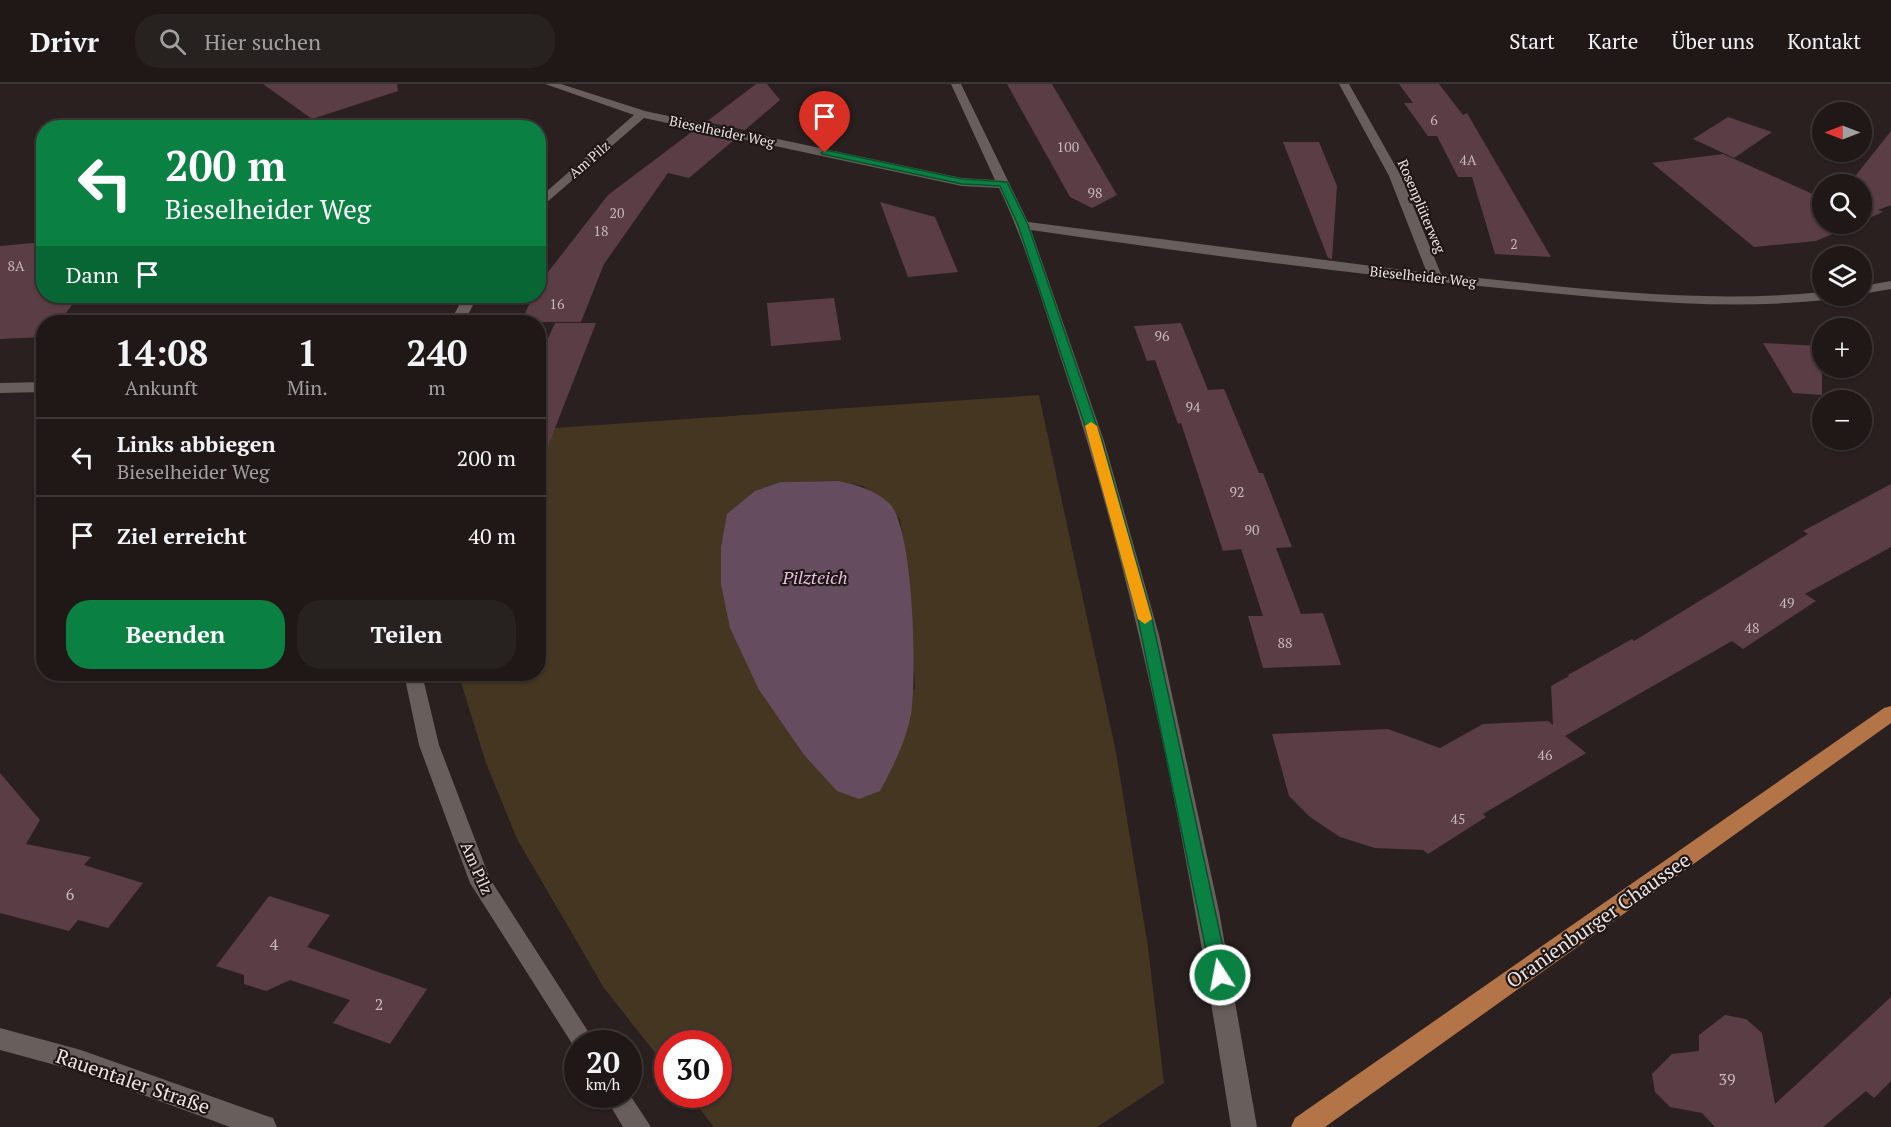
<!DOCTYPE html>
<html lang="de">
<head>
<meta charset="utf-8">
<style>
  :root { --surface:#1f1817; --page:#272120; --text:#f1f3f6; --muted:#a1a0a1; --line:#3c3736; --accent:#0b8043 }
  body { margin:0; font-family:"PT Serif",serif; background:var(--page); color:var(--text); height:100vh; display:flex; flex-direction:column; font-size:22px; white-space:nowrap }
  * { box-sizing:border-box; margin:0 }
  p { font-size:20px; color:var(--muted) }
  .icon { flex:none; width:33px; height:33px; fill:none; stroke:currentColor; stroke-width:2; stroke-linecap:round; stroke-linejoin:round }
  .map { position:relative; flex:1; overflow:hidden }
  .side { position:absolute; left:36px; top:231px; width:510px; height:366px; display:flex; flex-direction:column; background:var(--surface); border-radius:24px; box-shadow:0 2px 4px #0004,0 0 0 2px var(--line) }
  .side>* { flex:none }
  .top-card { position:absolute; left:36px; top:36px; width:510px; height:183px; border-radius:24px; box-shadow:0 2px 4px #0004,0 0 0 2px var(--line); background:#0b8043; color:#fff; overflow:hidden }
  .needle { width:39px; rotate:270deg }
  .controls { position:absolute; left:1812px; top:18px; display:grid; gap:12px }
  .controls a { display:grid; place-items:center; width:60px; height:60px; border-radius:50%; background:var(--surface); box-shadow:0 2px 4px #0004,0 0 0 2px var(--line); font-size:30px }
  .speed { position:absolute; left:564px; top:946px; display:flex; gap:12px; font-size:30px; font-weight:700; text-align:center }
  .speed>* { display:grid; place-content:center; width:78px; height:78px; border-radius:50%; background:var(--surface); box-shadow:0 2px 4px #0004,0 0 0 2px var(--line); line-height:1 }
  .speed small { font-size:15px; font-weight:400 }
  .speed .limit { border:9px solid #d22; background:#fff; color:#111 }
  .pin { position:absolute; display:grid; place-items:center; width:51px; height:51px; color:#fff; margin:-62px -26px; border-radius:50% 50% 50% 0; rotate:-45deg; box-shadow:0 0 6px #0007 }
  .pin .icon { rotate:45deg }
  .me { position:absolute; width:66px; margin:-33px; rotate:349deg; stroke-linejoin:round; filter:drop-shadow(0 0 4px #0008) }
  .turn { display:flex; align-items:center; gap:21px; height:126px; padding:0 30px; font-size:27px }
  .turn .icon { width:78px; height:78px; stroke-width:2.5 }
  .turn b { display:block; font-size:42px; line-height:51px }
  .then { display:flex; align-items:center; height:57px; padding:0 30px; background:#0003; gap:12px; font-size:22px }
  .eta { display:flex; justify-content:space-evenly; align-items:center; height:102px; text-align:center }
  .eta b { font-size:36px; font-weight:800; line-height:42px }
  .cta { display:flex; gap:12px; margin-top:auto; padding:12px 30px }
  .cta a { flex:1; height:69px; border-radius:24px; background:var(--accent); color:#fff; font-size:24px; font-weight:800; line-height:69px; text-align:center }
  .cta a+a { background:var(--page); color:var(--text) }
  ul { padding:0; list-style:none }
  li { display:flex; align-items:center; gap:18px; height:78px; padding:0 30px; border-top:2px solid var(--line) }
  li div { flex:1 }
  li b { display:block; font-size:22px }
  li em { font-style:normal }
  header { display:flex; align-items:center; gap:36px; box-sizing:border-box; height:84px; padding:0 30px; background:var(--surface); border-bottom:2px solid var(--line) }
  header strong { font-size:28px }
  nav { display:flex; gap:33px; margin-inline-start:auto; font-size:21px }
  .search { width:420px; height:54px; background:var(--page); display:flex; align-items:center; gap:15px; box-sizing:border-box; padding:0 21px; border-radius:24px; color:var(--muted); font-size:22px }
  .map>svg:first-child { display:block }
  .green { fill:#443620; fill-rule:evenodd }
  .water { fill:#654c5f }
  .building { fill:#5b3d45 }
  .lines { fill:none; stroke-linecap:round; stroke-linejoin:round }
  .minor { fill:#685e5c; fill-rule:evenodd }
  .primary { fill:#b37447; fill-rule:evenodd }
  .route { fill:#0b8043; stroke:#07532c; stroke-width:1.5 }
  .slow { fill:#f59e0b }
  .labels { text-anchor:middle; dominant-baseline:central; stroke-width:4.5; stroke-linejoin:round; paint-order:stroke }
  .number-label { font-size:14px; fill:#c6babb }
  .far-street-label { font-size:14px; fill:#eae3e2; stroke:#1f1716 }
  .street-label { font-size:16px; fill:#eae3e2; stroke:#1f1716 }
  .near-number-label { font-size:16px; fill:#c6babb }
  .water-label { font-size:18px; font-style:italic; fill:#ebbadf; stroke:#1f1716 }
  .near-street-label { font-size:20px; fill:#eae3e2; stroke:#1f1716 }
</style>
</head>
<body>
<header>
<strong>Drivr</strong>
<div class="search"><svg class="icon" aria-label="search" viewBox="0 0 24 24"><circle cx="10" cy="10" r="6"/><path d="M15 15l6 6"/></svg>Hier suchen</div>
<nav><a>Start</a><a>Karte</a><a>Über uns</a><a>Kontakt</a></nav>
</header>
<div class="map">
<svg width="1891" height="1043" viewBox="0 0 1891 1043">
  <rect width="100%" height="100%" fill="#29201f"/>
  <!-- green -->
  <path class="green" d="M1039 311 1116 668 1148 863 1164 999 1097 1043H714L689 1011H718V960H668L667 984 604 904 517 755 486 679 459 592V590H538L539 345ZM839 397 863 402 900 435 909 496 915 604 838 707 804 671 759 606 781 398Z"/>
  <!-- water -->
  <path class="water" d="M839 397C857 401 875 406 889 419 914 442 917 594 911 630 906 657 893 683 880 707L859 715 837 707 804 671 759 606 730 544 721 500V463L727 430 755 407 781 398Z"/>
  <!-- building -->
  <g class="building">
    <polygon points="263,0 397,0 398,7 312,35"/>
    <polygon points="756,0 767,0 780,16 745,46 706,38"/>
    <polygon points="1007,0 1052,0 1117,111 1092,124 1070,113"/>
    <polygon points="1399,0 1439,0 1463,31 1467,29 1551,173 1495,170 1472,93 1458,93 1437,52 1428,52 1404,19 1413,19"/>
    <polygon points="1728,33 1772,48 1734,74 1693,55"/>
    <polygon points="693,47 734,56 689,94 668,89 604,180 581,238 521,238 533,212 538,212 538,201 608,111"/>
    <polygon points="1891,47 1891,121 1878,126 1883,128 1862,137 1862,100 1849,100"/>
    <polygon points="1283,58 1319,58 1337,102 1332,175 1328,174"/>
    <polygon points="1723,70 1822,114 1822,140 1856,140 1816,157 1754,163 1652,79"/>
    <polygon points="880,118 935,133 958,188 908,193"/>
    <polygon points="44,158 44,212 79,212 59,238 44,238 44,253 0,255 0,162"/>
    <polygon points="834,214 841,256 771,262 767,219"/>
    <polygon points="555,239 596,239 541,380 538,379 538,277"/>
    <polygon points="1181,239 1208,306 1224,305 1259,389 1263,389 1292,463 1276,464 1301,530 1323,529 1341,581 1263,584 1248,532 1263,532 1241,465 1223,467 1181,339 1178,340 1155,276 1147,277 1134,242"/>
    <polygon points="1763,259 1822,262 1822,311 1793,309"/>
    <polygon points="1891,400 1891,463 1805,510 1816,517 1743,565 1732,557 1565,652 1586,669 1483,730 1486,733 1428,770 1423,766 1375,764 1340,753 1310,733 1289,712 1272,650 1388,645 1440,664 1483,640 1548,637 1553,641 1551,602 1569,592 1568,591 1632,555 1634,557 1724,502 1808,450 1803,447"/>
    <polygon points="0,689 40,736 26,760 91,773 84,781 143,799 108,844 78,836 69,847 0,829"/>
    <polygon points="269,812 330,831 307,863 427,905 390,960 333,939 350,916 290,896 266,907 244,900 244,891 216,882"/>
    <polygon points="1891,913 1891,997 1874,1014 1866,1007 1823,1043 1715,1043 1702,1029 1670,1023 1655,1008 1652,990 1672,970 1699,967 1699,951 1725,931 1746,935 1762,949 1775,1020"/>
  </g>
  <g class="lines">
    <!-- minor -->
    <g class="minor">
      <path d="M545 0H561L645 27 962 94 995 96 951 0H961L1028 138 1427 189 1389 92 1339 0H1349L1401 92 1441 190C1567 203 1696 221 1822 208V212H1833L1826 216C1720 227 1615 215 1509 205 1349 190 1190 169 1031 146L1104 357 1159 551 1219 827 1257 1043H1231C1191 788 1146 533 1065 287 1044 225 1027 162 999 104L962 102 644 34 538 126V115L634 31Z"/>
      <polygon points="1891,197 1891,205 1862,210 1862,202"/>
      <polygon points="464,212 478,212 464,238 450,238"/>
      <polygon points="44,298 44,308 0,309 0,299"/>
      <polygon points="404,590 422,590 439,661 490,795 591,952 595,960 578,960 578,969 470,799 419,661"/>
      <polygon points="0,944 81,966 264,1031 273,1034 277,1043 230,1043 81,988 0,966"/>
      <polygon points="628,1008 651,1043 623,1043 604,1011 628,1011"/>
    </g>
    <!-- primary -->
    <polygon class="primary" points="1891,622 1891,639 1325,1043 1291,1043 1295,1034 1884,624"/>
  </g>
  <!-- route -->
  <polygon class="route" points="825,66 962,95 1007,98 1028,141 1102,357 1151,530 1229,891 1226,897 1220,899 1214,897 1211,891 1137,530 1090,357 1018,141 1000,102 962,100 822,70 821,69"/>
  <!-- slow -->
  <polygon class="slow" points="1091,338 1097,342 1152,535 1145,540 1138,535 1085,342"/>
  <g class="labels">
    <!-- number labels -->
    <g class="number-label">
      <text x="1434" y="35">6</text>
      <text x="1068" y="62">100</text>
      <text x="1468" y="75">4A</text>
      <text x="1095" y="108">98</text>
      <text x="617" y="128">20</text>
      <text x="601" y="146">18</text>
      <text x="1514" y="159">2</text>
      <text x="16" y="181">8A</text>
      <text x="557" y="219">16</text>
      <text x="1162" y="251">96</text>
      <text x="1193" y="322">94</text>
      <text x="1237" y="407">92</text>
      <text x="1252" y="445">90</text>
      <text x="1787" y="518">49</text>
      <text x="1752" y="543">48</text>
      <text x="1285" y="558">88</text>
      <text x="1545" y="670">46</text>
      <text x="1458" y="734">45</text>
    </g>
    <!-- far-street labels -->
    <g class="far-street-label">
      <text transform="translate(722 47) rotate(12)">Bieselheider Weg</text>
      <text transform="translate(589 75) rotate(-41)">Am Pilz</text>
      <text transform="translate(1422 122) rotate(67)">Rosenplüterweg</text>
      <text transform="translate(1423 192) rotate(6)">Bieselheider Weg</text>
    </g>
    <!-- street labels -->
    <g class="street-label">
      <text transform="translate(477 784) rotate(66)">Am Pilz</text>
    </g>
    <!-- near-number labels -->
    <g class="near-number-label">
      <text x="70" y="810">6</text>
      <text x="274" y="860">4</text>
      <text x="379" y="920">2</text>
      <text x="1727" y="995">39</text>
    </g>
    <!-- water labels -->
    <g class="water-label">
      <text x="815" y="493">Pilzteich</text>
    </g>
    <!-- near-street labels -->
    <g class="near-street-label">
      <text transform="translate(1598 836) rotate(-35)">Oranienburger Chaussee</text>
      <text transform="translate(133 997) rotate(19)">Rauentaler Straße</text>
    </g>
  </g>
</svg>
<div class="controls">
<a><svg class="needle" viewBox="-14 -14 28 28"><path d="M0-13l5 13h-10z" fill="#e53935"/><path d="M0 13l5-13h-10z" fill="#a1a0a1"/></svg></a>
<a><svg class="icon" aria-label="search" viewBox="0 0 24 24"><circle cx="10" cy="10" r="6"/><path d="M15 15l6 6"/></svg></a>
<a><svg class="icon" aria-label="layers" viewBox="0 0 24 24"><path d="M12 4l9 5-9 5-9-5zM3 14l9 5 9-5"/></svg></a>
<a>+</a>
<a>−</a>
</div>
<div class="speed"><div>20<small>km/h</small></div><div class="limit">30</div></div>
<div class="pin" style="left:825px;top:69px;background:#d93025"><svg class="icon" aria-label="arrive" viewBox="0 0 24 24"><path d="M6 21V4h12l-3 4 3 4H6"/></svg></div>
<svg class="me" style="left:1220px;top:891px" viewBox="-20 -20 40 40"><circle r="17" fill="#0b8043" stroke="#fff" stroke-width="3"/><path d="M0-11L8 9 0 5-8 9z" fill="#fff"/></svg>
<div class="top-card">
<div class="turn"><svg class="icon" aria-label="left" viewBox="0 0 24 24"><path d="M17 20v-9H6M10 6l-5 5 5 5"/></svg><div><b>200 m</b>Bieselheider Weg</div></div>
<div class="then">Dann<svg class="icon" aria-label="arrive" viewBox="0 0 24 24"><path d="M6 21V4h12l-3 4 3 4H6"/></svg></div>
</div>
<section class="side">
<div class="eta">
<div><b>14:08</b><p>Ankunft</p></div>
<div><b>1</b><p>Min.</p></div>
<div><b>240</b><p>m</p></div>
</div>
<ul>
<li><svg class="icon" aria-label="left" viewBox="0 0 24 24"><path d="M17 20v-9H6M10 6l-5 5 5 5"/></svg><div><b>Links abbiegen</b><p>Bieselheider Weg</p></div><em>200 m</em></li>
<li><svg class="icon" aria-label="arrive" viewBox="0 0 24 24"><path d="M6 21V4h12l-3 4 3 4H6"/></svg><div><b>Ziel erreicht</b></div><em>40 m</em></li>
</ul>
<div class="cta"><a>Beenden</a><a>Teilen</a></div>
</section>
</div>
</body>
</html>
